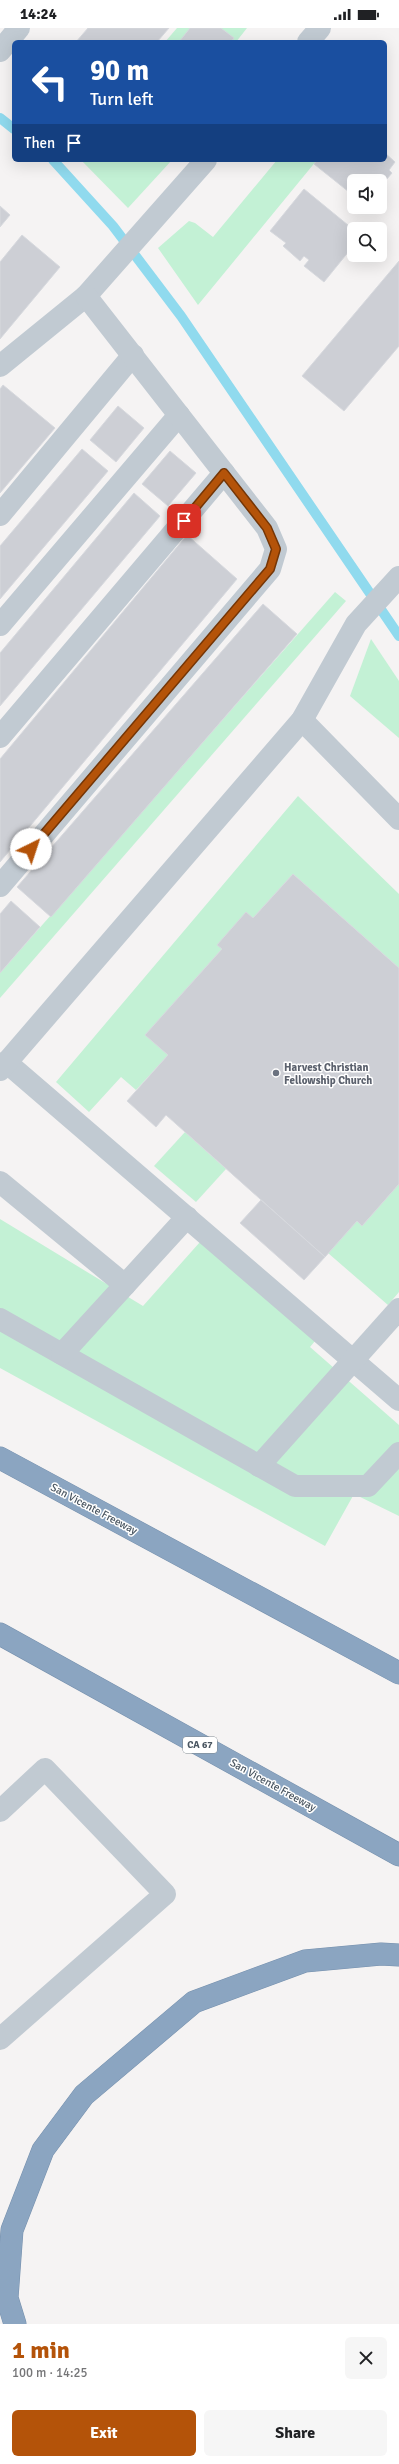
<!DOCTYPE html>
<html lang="en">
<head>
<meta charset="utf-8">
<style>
  :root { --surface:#fff; --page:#f6f6f6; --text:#202124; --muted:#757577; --accent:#b45309 }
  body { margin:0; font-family:Signika,sans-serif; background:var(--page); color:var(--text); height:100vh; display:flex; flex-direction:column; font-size:15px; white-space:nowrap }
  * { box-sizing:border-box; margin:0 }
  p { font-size:13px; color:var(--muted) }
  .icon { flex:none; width:22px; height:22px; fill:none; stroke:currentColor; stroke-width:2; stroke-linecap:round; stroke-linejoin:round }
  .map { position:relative; height:2296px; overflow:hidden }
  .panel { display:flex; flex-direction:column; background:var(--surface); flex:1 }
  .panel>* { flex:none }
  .hud { position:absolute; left:12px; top:12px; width:375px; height:122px; border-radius:6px; box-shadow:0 4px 16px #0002; background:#1a4fa0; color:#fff; overflow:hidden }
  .buttons { position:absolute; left:347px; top:146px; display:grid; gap:8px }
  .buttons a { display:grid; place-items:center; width:40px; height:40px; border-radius:6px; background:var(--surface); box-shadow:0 4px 16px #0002; font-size:20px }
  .pin { position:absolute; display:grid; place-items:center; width:34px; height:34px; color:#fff; margin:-17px; border-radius:8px; box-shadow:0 2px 6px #0006 }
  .me { position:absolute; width:44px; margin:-22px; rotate:41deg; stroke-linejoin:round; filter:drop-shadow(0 0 3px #0008) }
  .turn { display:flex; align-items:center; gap:14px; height:84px; padding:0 12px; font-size:18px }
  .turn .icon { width:52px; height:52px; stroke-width:2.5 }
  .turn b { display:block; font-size:28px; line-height:34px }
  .then { display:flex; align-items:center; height:38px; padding:0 12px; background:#0003; gap:8px; font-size:15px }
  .round { display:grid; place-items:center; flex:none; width:42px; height:42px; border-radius:6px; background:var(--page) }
  .headline { display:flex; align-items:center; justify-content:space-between; height:68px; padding:0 12px }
  h1 { font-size:24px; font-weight:700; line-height:30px; color:var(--accent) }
  .cta { display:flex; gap:8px; margin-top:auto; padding:8px 12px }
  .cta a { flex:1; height:46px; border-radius:6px; background:var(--accent); color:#fff; font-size:16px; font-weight:700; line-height:46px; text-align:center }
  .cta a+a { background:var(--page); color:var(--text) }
  .status { display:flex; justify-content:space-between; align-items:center; height:28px; padding:0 20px; background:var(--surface); direction:ltr }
  .status svg { height:11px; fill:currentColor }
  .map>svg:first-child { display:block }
  .green { fill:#c3f1d5 }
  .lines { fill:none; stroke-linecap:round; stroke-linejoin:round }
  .stream { stroke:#90daee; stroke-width:10 }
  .building { fill:#cdcfd5; stroke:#d7d9de }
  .highway-casing { stroke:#7690ad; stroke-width:23 }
  .minor { stroke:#c1cad2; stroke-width:22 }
  .highway { stroke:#8ba5c1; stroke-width:22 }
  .route-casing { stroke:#753606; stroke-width:10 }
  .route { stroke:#b45309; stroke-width:7 }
  .worship-dot { fill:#6b7280; stroke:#fff; stroke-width:1.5 }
  .labels { text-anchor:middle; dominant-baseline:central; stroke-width:3; stroke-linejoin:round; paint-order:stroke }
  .shield { fill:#fff; stroke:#808990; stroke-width:1 }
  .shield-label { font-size:10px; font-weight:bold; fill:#4a5661 }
  .worship-label { font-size:11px; font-weight:bold; fill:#5b616d; stroke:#fff; text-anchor:start }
  .street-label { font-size:11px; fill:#4a5661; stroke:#fff }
</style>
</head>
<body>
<div class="status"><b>14:24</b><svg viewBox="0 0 49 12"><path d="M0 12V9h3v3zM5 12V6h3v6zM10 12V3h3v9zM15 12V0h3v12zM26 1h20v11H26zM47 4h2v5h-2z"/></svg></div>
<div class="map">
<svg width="399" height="2296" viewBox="0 0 399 2296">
  <rect width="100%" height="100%" fill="#f5f3f3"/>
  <!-- green -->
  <g class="green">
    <polygon points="177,0 247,0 236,14 165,14"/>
    <polygon points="81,132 172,132 128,180"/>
    <polygon points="277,132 317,132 198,277 158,220 189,193 195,195 213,209"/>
    <polygon points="335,564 346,573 0,970 0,945"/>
    <polygon points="371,611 399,653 399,710 350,668"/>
    <polygon points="298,768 399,866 399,940 293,846 253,890 218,917 222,921 146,1007 168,1027 136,1062 121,1049 89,1084 56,1054"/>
    <polygon points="185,1104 226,1141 196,1174 154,1138"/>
    <polygon points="399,1156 399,1264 388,1277 328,1225 357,1193 362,1198"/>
    <polygon points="0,1191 143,1278 200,1214 315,1313 310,1319 399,1397 399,1488 354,1466 325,1518 0,1340"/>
  </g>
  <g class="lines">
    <!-- stream -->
    <g class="stream">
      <polyline points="0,90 14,101"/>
      <polyline points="53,132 113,198 181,288 399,608"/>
    </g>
  </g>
  <!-- building -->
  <g class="building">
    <polygon points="88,0 169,0 157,14 76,14"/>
    <polygon points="190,0 221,0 234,10 231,14 179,14"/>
    <polygon points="385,125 395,134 389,142 392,145 380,159 380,153 354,153 354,168 314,136 317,132 385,132"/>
    <polygon points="304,161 354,202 354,217 324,254 304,238 309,232 304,228 300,233 283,218 286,215 270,203"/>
    <polygon points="0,178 10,187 0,199"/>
    <polygon points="22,207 60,239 0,311 0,234"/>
    <polygon points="399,233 399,318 344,383 302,348"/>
    <polygon points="3,357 55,400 0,465 0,361"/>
    <polygon points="118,378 144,400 116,434 90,412"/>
    <polygon points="82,421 108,443 0,571 0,518"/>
    <polygon points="170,423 196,445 168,478 142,456"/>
    <polygon points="134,465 160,488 0,678 0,625"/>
    <polygon points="187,507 237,551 0,834 0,731"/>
    <polygon points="263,576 297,606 51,889 17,859"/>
    <polygon points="293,846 399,940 399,1156 362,1198 357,1193 325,1229 166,1087 156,1099 127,1073 168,1027 145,1007 222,921 217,917 246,884 253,890"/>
    <polygon points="11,873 40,899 0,945 0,886"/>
    <polygon points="261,1172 325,1229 304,1252 240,1195"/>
  </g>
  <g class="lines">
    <!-- highway casing -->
    <g class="highway-casing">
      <g id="highway">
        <polyline points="0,1430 399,1645"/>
        <polyline points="0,1606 399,1827"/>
        <polyline points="15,2296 7,2270 12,2202 43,2122 84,2067 194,1974 305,1933 381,1926 399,1927"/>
      </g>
    </g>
    <!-- minor -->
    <g class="minor">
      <polyline points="308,14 320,0"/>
      <polyline points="0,23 19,0"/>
      <polyline points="0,338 86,268 206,132"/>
      <polyline points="0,487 133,327"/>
      <polyline points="0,597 179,387"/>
      <polyline points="302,692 399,791"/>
      <polyline points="0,709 224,445"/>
      <polyline points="0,858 270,541 276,521 267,500 86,268"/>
      <polyline points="6,1034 399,1372"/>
      <polyline points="0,1042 302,692 356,596 399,549"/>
      <polyline points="0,1154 125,1257"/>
      <polyline points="0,1291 295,1458 368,1458 399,1425"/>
      <polyline points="62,1326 187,1189"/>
      <polyline points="259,1438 399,1281"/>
      <polyline points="0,1783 45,1741 165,1866 0,2011"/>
    </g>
    <!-- highway -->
    <use href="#highway" class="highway"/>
  </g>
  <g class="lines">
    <!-- route casing -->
    <g class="route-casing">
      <polyline id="route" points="31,821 270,541 276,521 267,500 224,445 184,493"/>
    </g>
    <!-- route -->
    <use href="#route" class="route"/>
  </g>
  <!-- markers -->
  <circle class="worship-dot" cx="276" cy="1045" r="4"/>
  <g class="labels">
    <!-- shield labels -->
    <rect class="shield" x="183" y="1709" width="34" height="16" rx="3"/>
    <g class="shield-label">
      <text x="200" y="1717">CA 67</text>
    </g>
    <!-- worship labels -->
    <g class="worship-label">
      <text x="284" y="1039">Harvest Christian<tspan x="284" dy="13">Fellowship Church</tspan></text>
    </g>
    <!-- street labels -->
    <g class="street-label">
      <text transform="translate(94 1481) rotate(28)">San Vicente Freeway</text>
      <text transform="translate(273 1757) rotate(29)">San Vicente Freeway</text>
    </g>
  </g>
</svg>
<div class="buttons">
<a><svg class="icon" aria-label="sound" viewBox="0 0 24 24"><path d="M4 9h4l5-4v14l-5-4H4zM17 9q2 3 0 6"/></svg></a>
<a><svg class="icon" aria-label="search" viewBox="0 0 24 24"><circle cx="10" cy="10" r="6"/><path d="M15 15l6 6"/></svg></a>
</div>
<div class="pin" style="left:184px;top:493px;background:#d93025"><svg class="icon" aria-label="arrive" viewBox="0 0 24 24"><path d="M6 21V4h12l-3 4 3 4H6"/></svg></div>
<svg class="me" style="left:31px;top:821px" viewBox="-20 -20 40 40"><circle r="19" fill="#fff"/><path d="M0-13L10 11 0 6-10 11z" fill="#b45309"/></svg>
<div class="hud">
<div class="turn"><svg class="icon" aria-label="left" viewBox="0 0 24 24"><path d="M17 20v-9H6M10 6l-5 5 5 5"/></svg><div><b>90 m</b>Turn left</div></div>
<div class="then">Then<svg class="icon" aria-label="arrive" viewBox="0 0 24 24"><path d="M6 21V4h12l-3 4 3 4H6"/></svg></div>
</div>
</div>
<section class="panel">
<div class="headline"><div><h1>1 min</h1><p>100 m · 14:25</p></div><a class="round"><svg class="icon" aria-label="close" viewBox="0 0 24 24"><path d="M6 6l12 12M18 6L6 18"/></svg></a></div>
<div class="cta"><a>Exit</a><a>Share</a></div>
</section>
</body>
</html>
